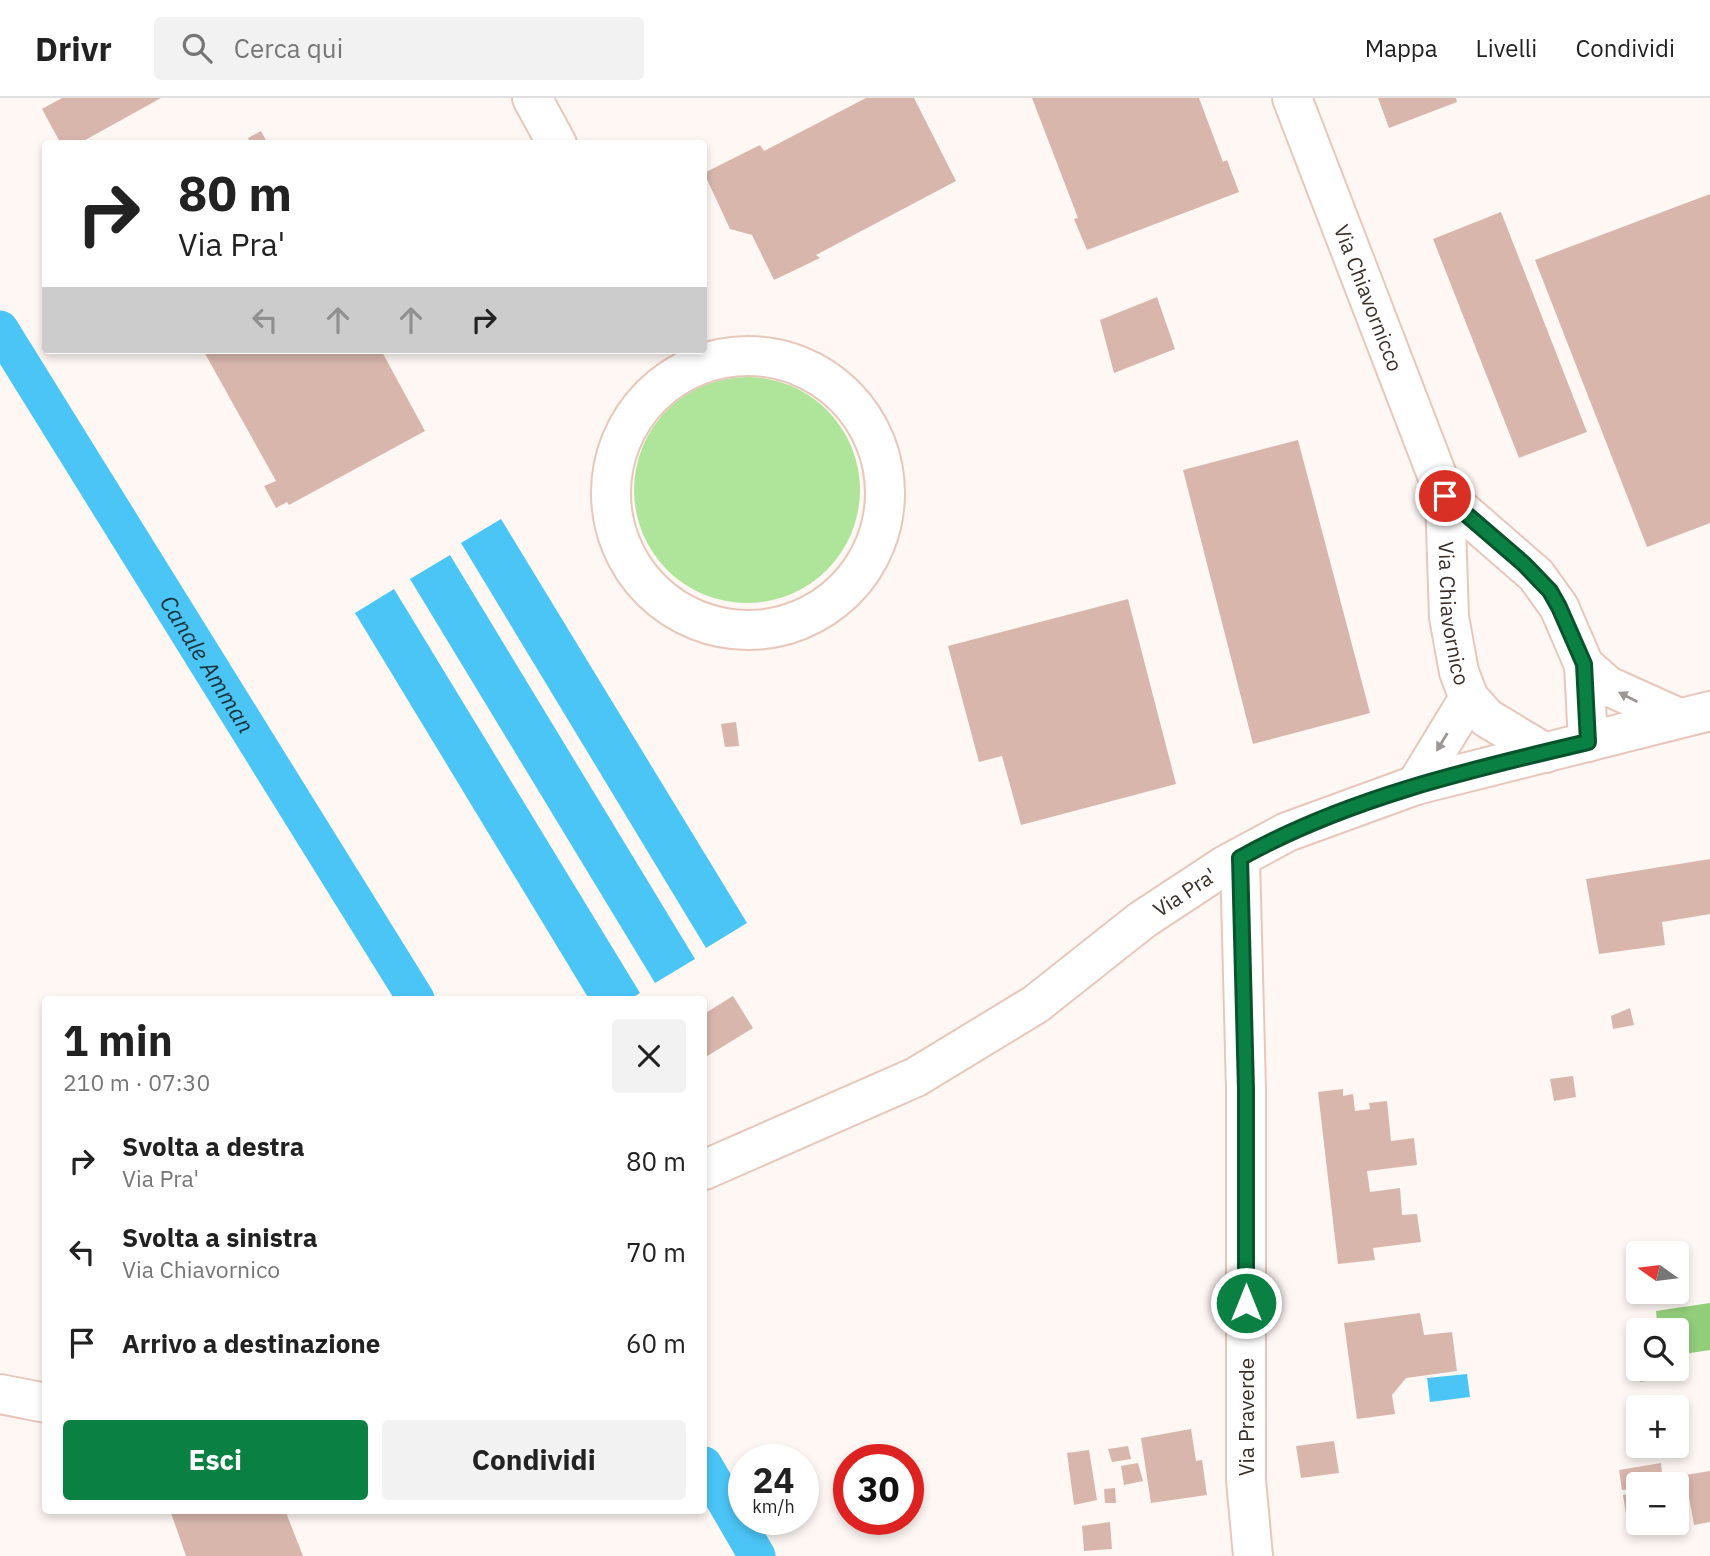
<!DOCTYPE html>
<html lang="it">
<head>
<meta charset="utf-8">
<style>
  :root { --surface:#fff; --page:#f2f2f2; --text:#222; --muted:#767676; --line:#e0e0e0; --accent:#0b8043 }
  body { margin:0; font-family:"IBM Plex Sans",sans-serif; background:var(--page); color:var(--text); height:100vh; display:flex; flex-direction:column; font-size:26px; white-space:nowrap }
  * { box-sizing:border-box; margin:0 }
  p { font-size:23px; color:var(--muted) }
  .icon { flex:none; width:38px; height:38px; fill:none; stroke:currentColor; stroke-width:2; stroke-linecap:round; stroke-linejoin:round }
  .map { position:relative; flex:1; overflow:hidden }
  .details { position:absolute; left:42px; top:898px; width:665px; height:518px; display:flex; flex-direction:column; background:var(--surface); border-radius:7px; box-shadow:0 4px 10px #0003 }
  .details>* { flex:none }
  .top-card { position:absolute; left:42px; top:42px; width:665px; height:214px; border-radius:7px; box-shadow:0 4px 10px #0003; background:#fff; color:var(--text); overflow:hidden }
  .needle { width:46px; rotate:284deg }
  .tools { position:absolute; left:1626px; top:1143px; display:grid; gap:14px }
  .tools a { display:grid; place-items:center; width:63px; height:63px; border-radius:7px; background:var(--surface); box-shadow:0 4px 10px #0003; font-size:35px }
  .speed { position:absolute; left:728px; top:1346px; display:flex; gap:14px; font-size:35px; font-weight:700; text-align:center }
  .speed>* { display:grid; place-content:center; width:91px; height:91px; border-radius:50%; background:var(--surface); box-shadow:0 4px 10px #0003; line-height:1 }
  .speed small { font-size:18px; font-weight:400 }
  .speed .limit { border:10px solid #d22; background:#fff; color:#111 }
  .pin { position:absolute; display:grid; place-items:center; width:60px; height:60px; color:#fff; margin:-30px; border:4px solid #fff; border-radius:50%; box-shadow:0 2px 7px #0007 }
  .me { position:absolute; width:77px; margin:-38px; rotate:0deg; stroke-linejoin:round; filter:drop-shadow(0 0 5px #0008) }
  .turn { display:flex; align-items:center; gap:24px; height:147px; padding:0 21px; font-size:32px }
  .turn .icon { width:91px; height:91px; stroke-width:2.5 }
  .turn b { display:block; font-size:49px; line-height:60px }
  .lanes { display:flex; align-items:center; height:66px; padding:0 21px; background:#0003; justify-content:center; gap:35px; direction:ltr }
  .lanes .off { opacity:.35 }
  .round { display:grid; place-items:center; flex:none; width:74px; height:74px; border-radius:7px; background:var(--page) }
  .headline { display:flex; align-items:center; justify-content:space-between; height:119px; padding:0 21px }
  h1 { font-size:42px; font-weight:800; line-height:52px }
  .button { display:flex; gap:14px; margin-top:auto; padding:14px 21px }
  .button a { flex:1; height:80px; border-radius:7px; background:var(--accent); color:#fff; font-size:28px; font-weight:800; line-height:80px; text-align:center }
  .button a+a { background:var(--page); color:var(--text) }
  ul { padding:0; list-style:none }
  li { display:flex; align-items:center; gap:21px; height:91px; padding:0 21px }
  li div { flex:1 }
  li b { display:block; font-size:26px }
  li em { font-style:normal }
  header { display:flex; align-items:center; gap:42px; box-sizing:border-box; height:98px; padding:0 35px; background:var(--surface); border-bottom:2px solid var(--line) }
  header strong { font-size:33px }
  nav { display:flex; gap:38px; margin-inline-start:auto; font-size:24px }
  .search { width:490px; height:63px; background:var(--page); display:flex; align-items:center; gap:18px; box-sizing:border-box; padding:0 24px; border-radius:7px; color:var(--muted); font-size:26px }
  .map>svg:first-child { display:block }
  .green { fill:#afe59a }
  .forest { fill:#92cd7a }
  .water { fill:#4bc5f6 }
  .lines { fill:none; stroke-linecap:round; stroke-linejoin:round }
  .canal { stroke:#4bc5f6; stroke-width:37 }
  .building { fill:#d8b6ac }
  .minor-casing { stroke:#e8c7ba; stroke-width:42 }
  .minor { stroke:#fff; stroke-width:38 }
  .oneway { fill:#9c9694 }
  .route-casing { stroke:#07532c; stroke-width:18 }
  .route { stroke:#0b8043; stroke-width:12 }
  .labels { text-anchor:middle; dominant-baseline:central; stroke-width:6; stroke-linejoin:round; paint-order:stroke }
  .street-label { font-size:21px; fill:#3a2e28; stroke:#fff }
  .water-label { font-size:23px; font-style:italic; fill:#1c303a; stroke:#fff }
</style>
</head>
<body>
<header>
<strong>Drivr</strong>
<div class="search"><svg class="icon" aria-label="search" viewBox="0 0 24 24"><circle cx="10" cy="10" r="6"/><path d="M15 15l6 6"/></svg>Cerca qui</div>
<nav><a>Mappa</a><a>Livelli</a><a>Condividi</a></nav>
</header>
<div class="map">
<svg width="1710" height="1458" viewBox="0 0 1710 1458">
  <rect width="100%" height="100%" fill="#fef7f4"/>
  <!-- green -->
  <circle class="green" cx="747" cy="392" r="113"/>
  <!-- forest -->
  <polygon class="forest" points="1710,1205 1710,1252 1677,1257 1676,1232 1658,1232 1656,1213"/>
  <!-- water -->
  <g class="water">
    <polygon points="501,421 747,825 706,850 461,445"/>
    <polygon points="450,457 695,861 655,885 410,481"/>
    <polygon points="394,491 640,895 630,901 589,901 355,515"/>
    <polygon points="1467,1276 1470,1299 1430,1304 1427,1280"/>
  </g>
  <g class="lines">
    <!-- canal -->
    <g class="canal">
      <path id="s1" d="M0 231 416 901"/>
      <polyline points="704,1367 757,1458"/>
    </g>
  </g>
  <!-- building -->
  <g class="building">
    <polygon points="62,0 161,0 78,46 61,46 42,11"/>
    <polygon points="866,0 914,0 956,83 816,157 820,160 774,182 752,137 730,131 704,75 760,47 764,53"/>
    <polygon points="1032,0 1199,0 1223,64 1227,62 1239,94 1087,152 1074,121 1078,120"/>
    <polygon points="1378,0 1456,0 1457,4 1389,30"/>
    <polygon points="261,33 268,46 251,46 248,40"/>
    <polygon points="1710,96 1710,425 1647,449 1535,162"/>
    <polygon points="1501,114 1587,334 1519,360 1433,141"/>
    <polygon points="1157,199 1175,251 1114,275 1100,222"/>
    <polygon points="203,252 381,252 425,333 289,407 287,404 276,410 264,388 276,383"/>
    <polygon points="1298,342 1370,615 1253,646 1183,372"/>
    <polygon points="1128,501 1176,686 1021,727 1002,658 979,664 948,548"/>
    <polygon points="736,624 739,648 725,649 721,626"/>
    <polygon points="1710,761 1710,816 1662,824 1665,847 1599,856 1586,781"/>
    <polygon points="733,898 753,930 704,960 704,916"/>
    <polygon points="1630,910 1634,927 1613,931 1611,918"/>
    <polygon points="1573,978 1576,999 1554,1003 1550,981"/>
    <polygon points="1343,991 1343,998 1353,996 1355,1013 1370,1011 1369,1005 1387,1003 1391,1043 1414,1040 1417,1067 1367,1073 1370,1094 1400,1090 1402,1117 1417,1116 1421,1144 1373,1150 1375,1162 1338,1166 1318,994"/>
    <polygon points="1420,1215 1424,1237 1452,1234 1457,1273 1406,1280 1392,1297 1395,1316 1357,1321 1344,1225"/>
    <polygon points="1638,1270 1664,1270 1665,1280 1640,1284"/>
    <polygon points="1191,1331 1196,1363 1202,1362 1207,1397 1151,1405 1141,1340"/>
    <polygon points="1334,1343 1339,1375 1301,1380 1296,1348"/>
    <polygon points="1128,1348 1131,1361 1112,1364 1108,1351"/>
    <polygon points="1089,1352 1097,1402 1074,1407 1067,1355"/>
    <polygon points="1138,1365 1143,1383 1124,1387 1121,1368"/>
    <polygon points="1661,1365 1663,1386 1638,1386 1638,1390 1622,1392 1619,1372"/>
    <polygon points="1710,1373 1710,1424 1694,1427 1685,1377"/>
    <polygon points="1115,1390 1116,1405 1105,1405 1104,1391"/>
    <polygon points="1638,1395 1638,1415 1626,1416 1623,1397"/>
    <polygon points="170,1412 285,1412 303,1458 186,1458"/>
    <polygon points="1110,1424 1112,1451 1084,1453 1082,1428"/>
  </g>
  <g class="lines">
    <!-- minor casing -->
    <g class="minor-casing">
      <g id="minor">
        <polyline points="532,0 557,46"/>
        <path id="s2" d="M1292 0 1445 398 1449 519 1459 574 1469 600 1487 620 1545 655"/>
        <circle cx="748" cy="395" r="137"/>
        <polyline points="1445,398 1536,477 1559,509 1584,567 1588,644"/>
        <polyline points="1584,567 1608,588 1679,620"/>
        <polyline points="1416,687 1469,600"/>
        <polyline points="1240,760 1246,992 1246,1382 1253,1458"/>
        <path id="s3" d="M704 1072 916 979 1036 906 1142 822 1224 768 1287 734 1416 687 1710 613"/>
        <polyline points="0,1296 46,1305"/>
      </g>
    </g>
    <!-- minor -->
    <use href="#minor" class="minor"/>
  </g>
  <!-- one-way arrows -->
  <defs><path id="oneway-solid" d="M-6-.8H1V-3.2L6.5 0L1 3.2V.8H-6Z" transform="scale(1.75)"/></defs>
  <g class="oneway">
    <use href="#oneway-solid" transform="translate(1628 599) rotate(-153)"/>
    <use href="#oneway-solid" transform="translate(1442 644) rotate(121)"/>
  </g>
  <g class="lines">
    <!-- route casing -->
    <g class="route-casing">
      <path id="route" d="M1246 1205V992L1240 760C1347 700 1469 672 1588 644L1584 566 1559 509 1550 493 1524 466 1445 398"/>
    </g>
    <!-- route -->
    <use href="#route" class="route"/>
  </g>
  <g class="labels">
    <!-- street labels -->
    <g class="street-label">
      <text stroke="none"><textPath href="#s2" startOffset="214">Via Chiavornicco</textPath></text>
      <text stroke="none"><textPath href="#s2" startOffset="544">Via Chiavornico</textPath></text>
      <text stroke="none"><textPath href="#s3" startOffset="558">Via Pra'</textPath></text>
      <text transform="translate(1246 1319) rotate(-90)">Via Praverde</text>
    </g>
    <!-- water labels -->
    <g class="water-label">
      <text stroke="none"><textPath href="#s1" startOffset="394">Canale Amman</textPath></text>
    </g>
  </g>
</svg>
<div class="tools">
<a><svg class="needle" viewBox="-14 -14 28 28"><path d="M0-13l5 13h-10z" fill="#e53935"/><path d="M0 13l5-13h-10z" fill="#767676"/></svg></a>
<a><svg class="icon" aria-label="search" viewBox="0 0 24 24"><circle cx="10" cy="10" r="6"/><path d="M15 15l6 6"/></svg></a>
<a>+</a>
<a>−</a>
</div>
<div class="speed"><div>24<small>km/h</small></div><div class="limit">30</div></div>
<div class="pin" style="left:1445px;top:398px;background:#d93025"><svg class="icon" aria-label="arrive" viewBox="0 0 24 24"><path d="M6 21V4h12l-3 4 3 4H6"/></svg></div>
<svg class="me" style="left:1246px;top:1205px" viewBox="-20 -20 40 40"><circle r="17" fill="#0b8043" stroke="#fff" stroke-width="3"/><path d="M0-11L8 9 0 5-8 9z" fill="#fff"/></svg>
<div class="top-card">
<div class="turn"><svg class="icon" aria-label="right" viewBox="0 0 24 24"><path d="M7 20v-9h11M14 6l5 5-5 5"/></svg><div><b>80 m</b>Via Pra'</div></div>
<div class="lanes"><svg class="icon off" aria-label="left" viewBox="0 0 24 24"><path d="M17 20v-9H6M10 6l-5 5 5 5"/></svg><svg class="icon off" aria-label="ahead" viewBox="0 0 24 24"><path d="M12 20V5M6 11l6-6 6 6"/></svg><svg class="icon off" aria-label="ahead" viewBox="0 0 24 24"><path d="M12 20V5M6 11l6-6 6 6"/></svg><svg class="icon" aria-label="right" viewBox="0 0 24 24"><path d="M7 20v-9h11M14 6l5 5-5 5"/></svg></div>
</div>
<section class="details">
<div class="headline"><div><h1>1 min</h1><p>210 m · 07:30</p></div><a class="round"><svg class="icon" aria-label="close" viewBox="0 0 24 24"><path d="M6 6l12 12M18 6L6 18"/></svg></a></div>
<ul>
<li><svg class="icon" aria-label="right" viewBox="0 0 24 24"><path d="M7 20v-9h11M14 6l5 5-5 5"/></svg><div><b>Svolta a destra</b><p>Via Pra'</p></div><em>80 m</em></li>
<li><svg class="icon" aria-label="left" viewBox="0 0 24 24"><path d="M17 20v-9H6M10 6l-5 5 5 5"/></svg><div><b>Svolta a sinistra</b><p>Via Chiavornico</p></div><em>70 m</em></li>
<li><svg class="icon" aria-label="arrive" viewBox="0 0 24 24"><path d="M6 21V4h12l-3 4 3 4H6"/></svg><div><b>Arrivo a destinazione</b></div><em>60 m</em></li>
</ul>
<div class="button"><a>Esci</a><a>Condividi</a></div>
</section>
</div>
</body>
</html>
